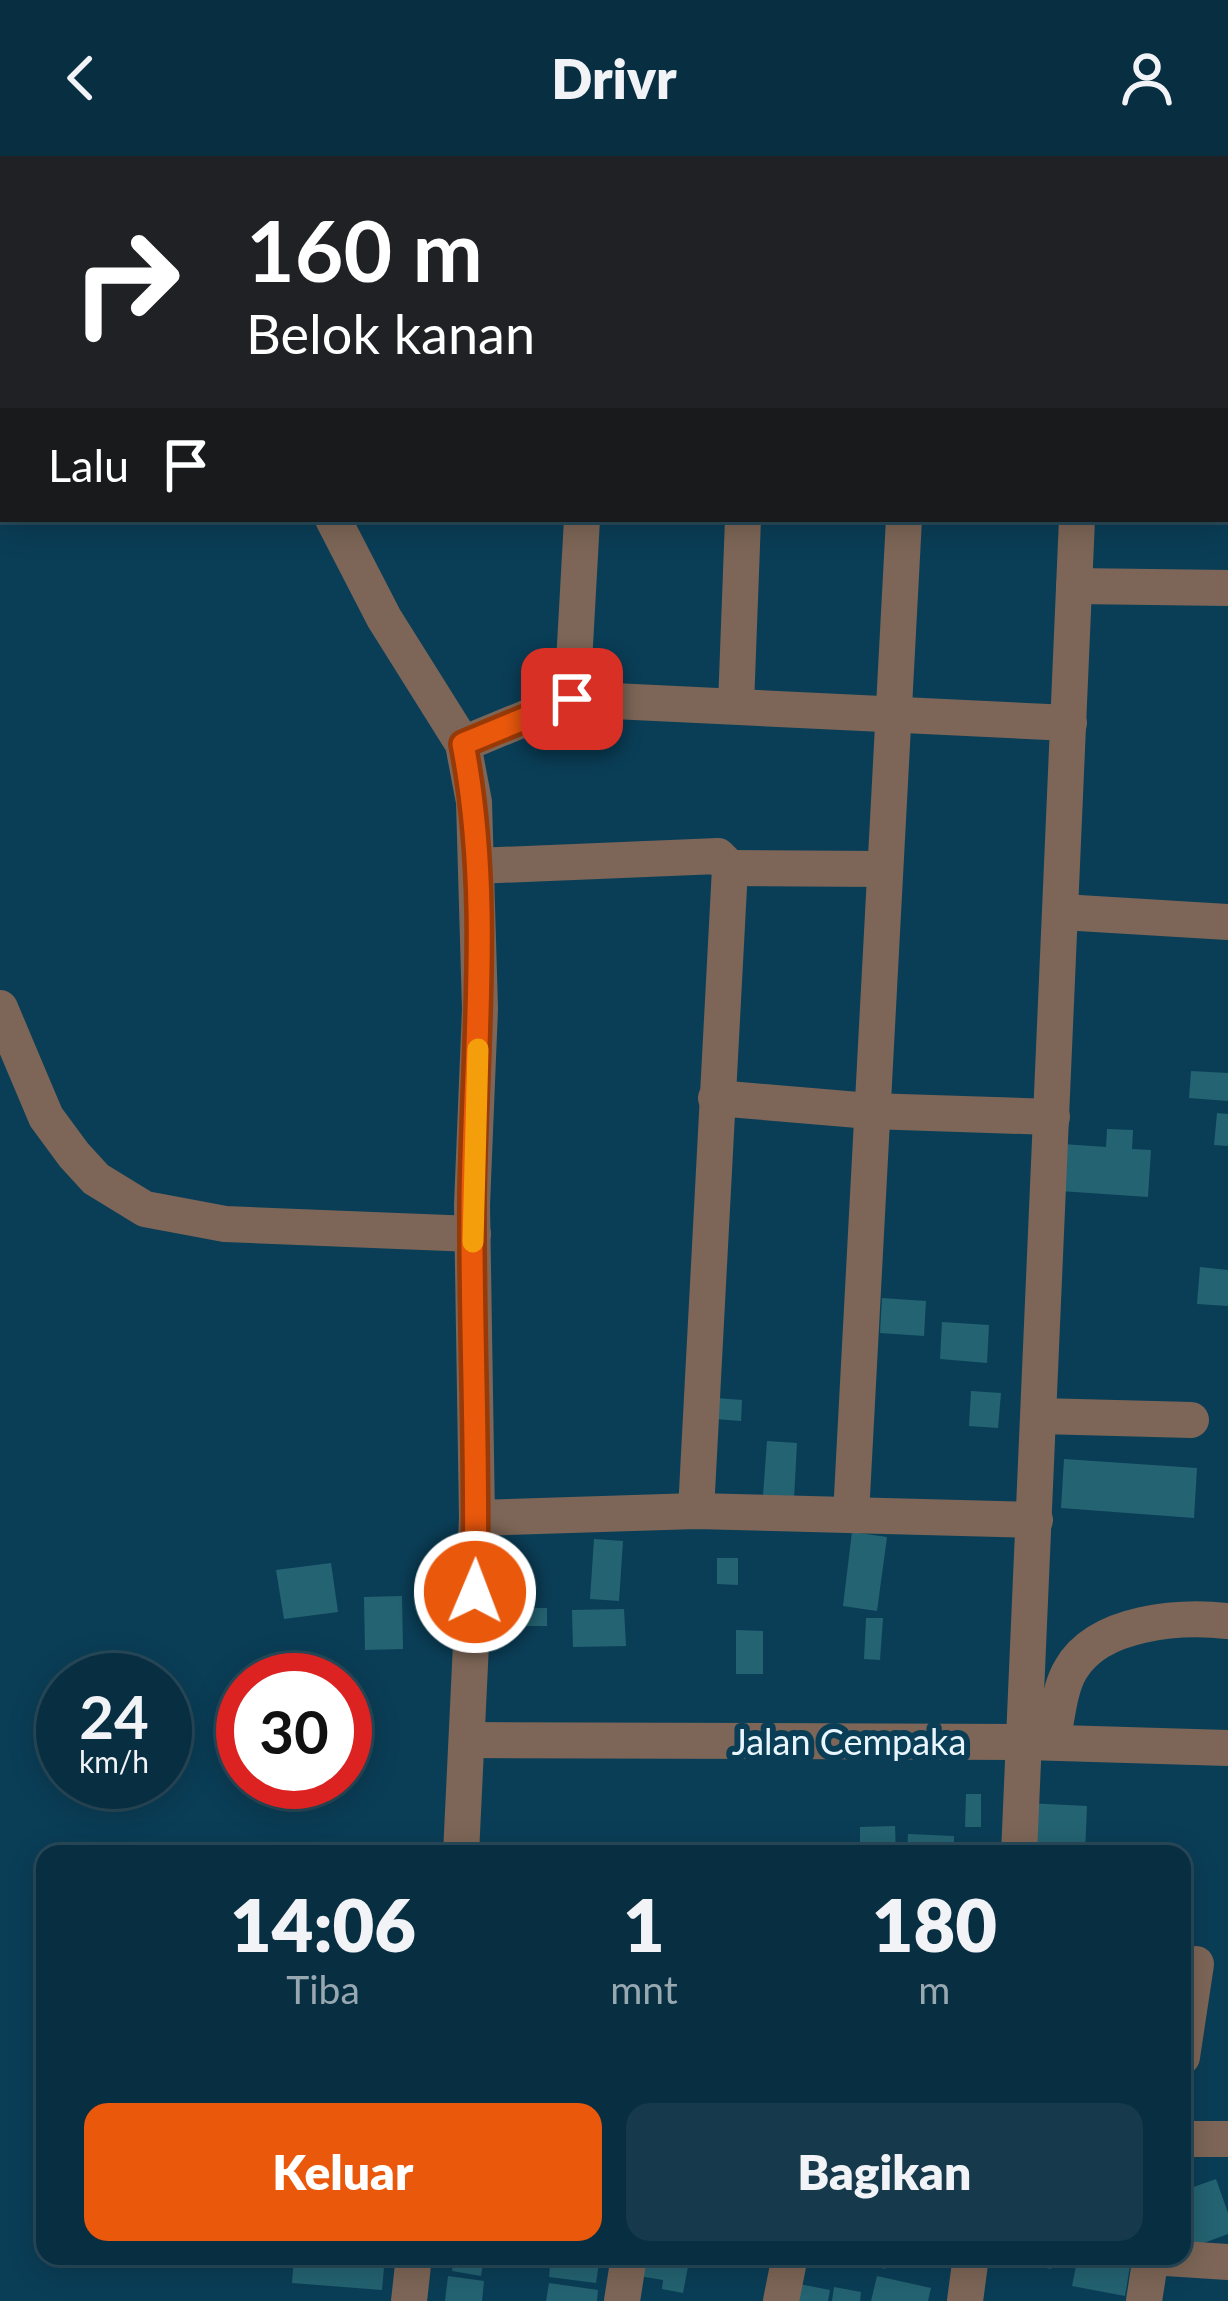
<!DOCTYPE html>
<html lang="id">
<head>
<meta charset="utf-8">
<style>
  :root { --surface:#082e41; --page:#163a4c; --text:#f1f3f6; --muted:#98a8b1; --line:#294a5a; --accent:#ea580c }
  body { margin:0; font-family:Lato,sans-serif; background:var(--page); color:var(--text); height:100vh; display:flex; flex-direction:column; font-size:45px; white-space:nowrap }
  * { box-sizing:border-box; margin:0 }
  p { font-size:39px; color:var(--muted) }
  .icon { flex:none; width:66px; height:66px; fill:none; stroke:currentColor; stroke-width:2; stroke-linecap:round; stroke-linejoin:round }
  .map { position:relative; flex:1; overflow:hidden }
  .drawer { position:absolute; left:36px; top:1689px; width:1155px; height:420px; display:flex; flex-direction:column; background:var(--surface); border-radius:24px; box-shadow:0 6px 30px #0003,0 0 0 3px var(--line) }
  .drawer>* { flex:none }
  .banner { position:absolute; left:0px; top:0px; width:1230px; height:366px; box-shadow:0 6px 30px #0003,0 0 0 3px var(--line); background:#202124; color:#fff; overflow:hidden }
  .speed { position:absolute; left:36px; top:1497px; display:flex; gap:24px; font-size:60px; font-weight:700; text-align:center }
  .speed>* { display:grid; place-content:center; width:156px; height:156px; border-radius:50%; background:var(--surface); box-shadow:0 6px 30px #0003,0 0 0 3px var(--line); line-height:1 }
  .speed small { font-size:30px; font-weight:400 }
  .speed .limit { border:18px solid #d22; background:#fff; color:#111 }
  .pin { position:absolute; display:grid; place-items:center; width:102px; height:102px; color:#fff; margin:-51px; border-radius:24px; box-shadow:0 6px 18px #0006 }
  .me { position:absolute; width:132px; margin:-66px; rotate:1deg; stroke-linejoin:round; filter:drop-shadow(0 0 9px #0008) }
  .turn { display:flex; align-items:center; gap:42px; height:252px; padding:0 48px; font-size:54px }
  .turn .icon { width:156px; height:156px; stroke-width:2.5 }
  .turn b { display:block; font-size:84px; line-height:102px }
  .then { display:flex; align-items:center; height:114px; padding:0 48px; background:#0003; gap:24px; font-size:45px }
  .eta { display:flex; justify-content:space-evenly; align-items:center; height:204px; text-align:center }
  .eta b { font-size:72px; font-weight:800; line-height:84px }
  .button { display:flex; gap:24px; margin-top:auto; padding:24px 48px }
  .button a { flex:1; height:138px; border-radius:24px; background:var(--accent); color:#fff; font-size:48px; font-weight:800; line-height:138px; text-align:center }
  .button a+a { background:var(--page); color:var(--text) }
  header { display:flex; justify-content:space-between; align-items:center; height:156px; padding:0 48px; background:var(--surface); font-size:54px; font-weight:800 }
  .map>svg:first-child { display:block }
  .building { fill:#246372 }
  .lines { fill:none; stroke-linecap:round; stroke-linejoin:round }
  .minor { stroke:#7d6657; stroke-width:36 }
  .route-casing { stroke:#983908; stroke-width:30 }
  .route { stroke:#ea580c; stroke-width:21 }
  .slow { stroke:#f59e0b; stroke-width:21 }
  .labels { text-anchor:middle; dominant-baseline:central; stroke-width:12; stroke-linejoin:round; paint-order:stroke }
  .street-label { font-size:36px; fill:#eaf6fe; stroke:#0a3e57 }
</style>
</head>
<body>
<header><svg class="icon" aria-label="back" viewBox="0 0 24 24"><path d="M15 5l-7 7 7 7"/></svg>Drivr<svg class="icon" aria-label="person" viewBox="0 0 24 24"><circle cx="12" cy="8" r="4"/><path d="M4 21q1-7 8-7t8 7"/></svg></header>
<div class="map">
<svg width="1228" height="2145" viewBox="0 0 1228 2145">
  <rect width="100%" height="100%" fill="#0a3e57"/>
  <!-- building -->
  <g class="building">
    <polygon points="1191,915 1228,917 1228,945 1189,942"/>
    <polygon points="1217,957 1228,958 1228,990 1214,989"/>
    <polygon points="1107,973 1133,974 1132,993 1151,994 1148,1041 1060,1035 1063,988 1106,991"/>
    <polygon points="1200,1111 1228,1114 1228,1150 1197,1148"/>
    <polygon points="882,1142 926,1145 924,1180 880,1177"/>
    <polygon points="942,1166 989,1169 987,1207 940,1203"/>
    <polygon points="971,1235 1001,1237 998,1272 969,1270"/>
    <polygon points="716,1242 742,1244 741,1265 715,1263"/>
    <polygon points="767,1285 797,1287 794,1343 763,1340"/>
    <polygon points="1064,1303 1197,1312 1194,1362 1061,1352"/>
    <polygon points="852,1376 887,1381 877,1455 843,1450"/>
    <polygon points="594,1383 623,1385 619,1445 590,1443"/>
    <polygon points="717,1402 738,1402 738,1429 717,1428"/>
    <polygon points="331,1407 338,1456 284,1463 276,1414"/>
    <polygon points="402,1440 403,1493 365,1494 364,1441"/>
    <rect x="514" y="1452" width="33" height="18"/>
    <polygon points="624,1453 626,1490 573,1491 572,1454"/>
    <polygon points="866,1462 883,1462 880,1504 864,1503"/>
    <polygon points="736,1474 763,1475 763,1518 736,1518"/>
    <polygon points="966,1638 981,1638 981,1671 965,1671"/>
    <polygon points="1026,1647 1087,1650 1085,1698 1025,1696"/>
    <polygon points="895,1670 896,1698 860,1698 860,1671"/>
    <polygon points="908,1678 954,1680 954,1698 907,1698"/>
    <polygon points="1216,2023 1228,2057 1228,2078 1182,2095 1182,2035"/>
    <polygon points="294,2100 385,2100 382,2134 292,2127"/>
    <polygon points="454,2100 484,2100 481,2120 452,2115"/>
    <polygon points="551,2100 600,2100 596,2127 549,2121"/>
    <polygon points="636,2100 690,2100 683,2137 662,2133 663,2124 633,2119"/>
    <polygon points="844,2100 888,2100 885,2113"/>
    <polygon points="986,2100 1053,2100 1051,2113"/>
    <polygon points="1078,2100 1130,2110 1125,2140 1072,2130"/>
    <polygon points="448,2120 484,2125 482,2145 445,2145"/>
    <polygon points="877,2120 931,2132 928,2145 871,2145"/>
    <polygon points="549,2127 598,2134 597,2145 546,2145"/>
    <polygon points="794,2127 830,2134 828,2145 791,2145"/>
    <polygon points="834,2131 861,2136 860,2145 832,2145"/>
  </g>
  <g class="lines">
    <!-- minor -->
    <g class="minor">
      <polyline points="213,3 213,0"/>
      <polyline points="605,3 607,0"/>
      <polyline points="1227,60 1228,60"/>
      <polyline points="1227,246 1228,246"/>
      <polyline points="333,363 384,462 463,588 474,646 480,853 472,1049 477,1362 461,1698"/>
      <polyline points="582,363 572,543 1069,567"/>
      <polyline points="1074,430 1228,432"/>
      <polyline points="736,549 743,363"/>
      <polyline points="463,588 572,543"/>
      <polyline points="476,710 718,700 730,712 696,1355"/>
      <polyline points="730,712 883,713"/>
      <polyline points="1062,756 1228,766"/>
      <polyline points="0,852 46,961 74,999 96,1023 145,1053 225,1068 473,1078"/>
      <polyline points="716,942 870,955 1052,961"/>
      <polyline points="1040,1260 1191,1264"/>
      <polyline points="851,1359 904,363"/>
      <polyline points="477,1362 696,1355 1035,1364"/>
      <polyline points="470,1584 1026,1586 1228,1592"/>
      <path d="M1052 1586C1057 1564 1059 1532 1071 1513 1099 1465 1180 1460 1228 1465"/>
      <polyline points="1019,1698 1077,363"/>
      <polyline points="1182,1901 1196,1808"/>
      <polyline points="1182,1983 1228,1983"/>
      <polyline points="1151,2101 1228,2106"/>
      <polyline points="409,2145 414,2100"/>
      <polyline points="622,2145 629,2100"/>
      <polyline points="781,2145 790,2100"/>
      <polyline points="965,2145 971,2100"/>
      <polyline points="1144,2145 1151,2100"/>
    </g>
  </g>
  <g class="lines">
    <!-- route casing -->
    <g class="route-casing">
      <path id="route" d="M475 1436C478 1305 471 1174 472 1043 474 892 492 737 463 588L572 543"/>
    </g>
    <!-- route -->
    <use href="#route" class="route"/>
    <!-- slow -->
    <polyline class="slow" points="473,1086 478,893"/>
  </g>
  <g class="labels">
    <!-- street labels -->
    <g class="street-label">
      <text x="849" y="1585">Jalan Cempaka</text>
    </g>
  </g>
</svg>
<div class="speed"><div>24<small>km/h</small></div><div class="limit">30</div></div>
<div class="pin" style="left:572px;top:543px;background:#d93025"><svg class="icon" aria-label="arrive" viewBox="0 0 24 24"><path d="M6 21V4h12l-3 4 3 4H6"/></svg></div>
<svg class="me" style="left:475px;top:1436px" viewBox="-20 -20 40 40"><circle r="17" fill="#ea580c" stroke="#fff" stroke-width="3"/><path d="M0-11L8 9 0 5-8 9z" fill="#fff"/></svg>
<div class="banner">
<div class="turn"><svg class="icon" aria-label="right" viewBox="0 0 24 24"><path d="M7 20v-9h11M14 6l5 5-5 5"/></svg><div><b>160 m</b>Belok kanan</div></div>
<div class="then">Lalu<svg class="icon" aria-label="arrive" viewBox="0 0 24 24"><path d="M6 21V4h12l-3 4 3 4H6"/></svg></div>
</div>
<section class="drawer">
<div class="eta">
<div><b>14:06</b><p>Tiba</p></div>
<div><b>1</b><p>mnt</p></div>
<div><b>180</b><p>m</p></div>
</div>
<div class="button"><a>Keluar</a><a>Bagikan</a></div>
</section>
</div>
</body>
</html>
